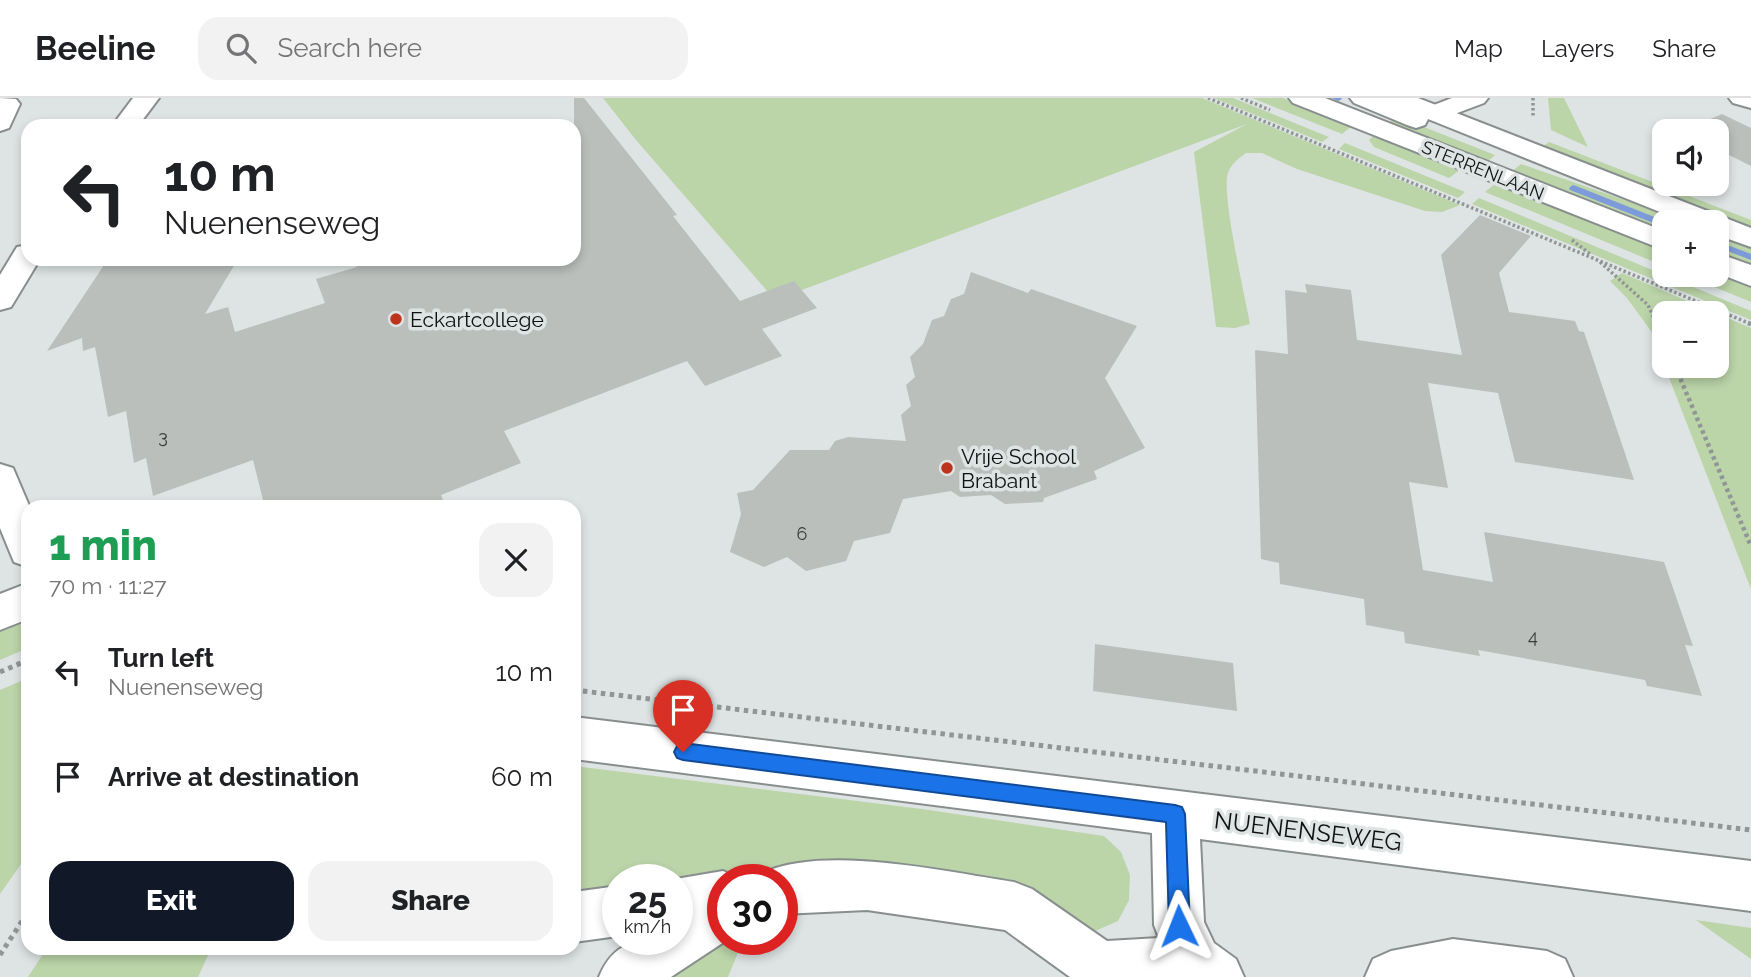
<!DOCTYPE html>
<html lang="en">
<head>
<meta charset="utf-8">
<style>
  :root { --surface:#fff; --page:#f2f2f2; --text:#202124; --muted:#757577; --line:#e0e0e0; --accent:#111827 }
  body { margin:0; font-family:Raleway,sans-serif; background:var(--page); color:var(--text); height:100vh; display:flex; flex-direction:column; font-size:26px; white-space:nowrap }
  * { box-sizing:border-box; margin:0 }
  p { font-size:23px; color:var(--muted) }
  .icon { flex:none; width:38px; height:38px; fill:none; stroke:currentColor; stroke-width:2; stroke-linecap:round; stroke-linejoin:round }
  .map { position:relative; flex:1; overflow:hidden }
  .drawer { position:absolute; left:21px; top:402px; width:560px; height:455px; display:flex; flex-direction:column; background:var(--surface); border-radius:21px; box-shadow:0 4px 10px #0003 }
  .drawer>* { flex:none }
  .guide { position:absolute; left:21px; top:21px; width:560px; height:147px; border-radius:21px; box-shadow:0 4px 10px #0003; background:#fff; color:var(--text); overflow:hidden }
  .fabs { position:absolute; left:1652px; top:21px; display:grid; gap:14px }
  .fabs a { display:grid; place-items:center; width:77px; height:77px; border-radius:14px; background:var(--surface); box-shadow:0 4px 10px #0003; font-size:35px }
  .speed { position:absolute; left:602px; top:766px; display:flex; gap:14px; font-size:35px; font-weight:700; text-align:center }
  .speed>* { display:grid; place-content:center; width:91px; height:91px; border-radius:50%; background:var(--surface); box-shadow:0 4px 10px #0003; line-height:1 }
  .speed small { font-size:18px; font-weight:400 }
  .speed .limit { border:10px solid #d22; background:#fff; color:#111 }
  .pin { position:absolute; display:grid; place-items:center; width:60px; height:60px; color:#fff; margin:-72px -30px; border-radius:50% 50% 50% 0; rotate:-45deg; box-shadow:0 0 7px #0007 }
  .pin .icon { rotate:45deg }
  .me { position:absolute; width:77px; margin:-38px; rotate:358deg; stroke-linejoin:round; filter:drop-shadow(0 0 5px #0008) }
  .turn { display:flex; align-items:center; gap:24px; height:147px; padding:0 28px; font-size:32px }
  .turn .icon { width:91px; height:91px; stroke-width:2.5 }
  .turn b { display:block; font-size:49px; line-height:60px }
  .round { display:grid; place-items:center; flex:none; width:74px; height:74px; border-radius:21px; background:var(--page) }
  .summary { display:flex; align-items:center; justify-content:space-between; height:119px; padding:0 28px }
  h1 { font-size:42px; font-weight:800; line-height:52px; color:#1e9e55 }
  .primary-button { display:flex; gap:14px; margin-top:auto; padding:14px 28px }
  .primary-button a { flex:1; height:80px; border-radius:21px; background:var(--accent); color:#fff; font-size:28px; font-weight:800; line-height:80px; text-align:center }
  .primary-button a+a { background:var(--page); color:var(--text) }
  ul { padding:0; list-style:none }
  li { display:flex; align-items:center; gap:21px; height:105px; padding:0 28px }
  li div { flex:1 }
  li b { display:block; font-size:26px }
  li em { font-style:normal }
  header { display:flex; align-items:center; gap:42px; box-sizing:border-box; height:98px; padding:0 35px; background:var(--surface); border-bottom:2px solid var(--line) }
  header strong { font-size:33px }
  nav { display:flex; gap:38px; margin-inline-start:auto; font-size:24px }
  .search { width:490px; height:63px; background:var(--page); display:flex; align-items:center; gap:18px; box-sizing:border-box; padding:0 24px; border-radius:21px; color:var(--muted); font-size:26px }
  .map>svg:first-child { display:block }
  .green { fill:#bbd4a8; fill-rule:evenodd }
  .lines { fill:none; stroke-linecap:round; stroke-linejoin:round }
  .stream { fill:#7d9ada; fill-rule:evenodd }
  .building { fill:#babfbc }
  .minor-casing { stroke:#888e8e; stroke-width:4 }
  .major-casing { stroke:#888e8e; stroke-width:4 }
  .path-far2 { stroke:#909595; stroke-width:3.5; stroke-dasharray:2.5 2.5; stroke-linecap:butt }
  .path-far1 { stroke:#909595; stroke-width:4.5; stroke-dasharray:3.5 3.5; stroke-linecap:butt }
  .path { stroke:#909595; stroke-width:5; stroke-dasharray:4.5 4.5; stroke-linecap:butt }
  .minor { fill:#fff; fill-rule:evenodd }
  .major { fill:#fff; fill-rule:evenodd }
  .route { fill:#1a73e8; stroke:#114b97; stroke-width:2 }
  .poi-dot { fill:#be331b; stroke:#dee4e4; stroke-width:2.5 }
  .labels { text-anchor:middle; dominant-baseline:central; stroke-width:7; stroke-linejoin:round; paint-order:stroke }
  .far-street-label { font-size:18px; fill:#0f1111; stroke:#dee4e4 }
  .number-label { font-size:18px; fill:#3a3c3c }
  .poi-label { font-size:21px; fill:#0f1111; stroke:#dee4e4; text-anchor:start }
  .near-street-label { font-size:24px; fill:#0f1111; stroke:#dee4e4 }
</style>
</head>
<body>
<header>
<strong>Beeline</strong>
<div class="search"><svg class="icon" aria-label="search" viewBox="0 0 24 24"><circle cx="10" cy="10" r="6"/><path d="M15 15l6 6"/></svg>Search here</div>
<nav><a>Map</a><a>Layers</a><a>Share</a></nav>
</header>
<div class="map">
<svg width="1751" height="879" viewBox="0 0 1751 879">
  <rect width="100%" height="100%" fill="#dee4e4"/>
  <!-- green -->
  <g class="green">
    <path d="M603 0H1202L1460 107 1442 114 1425 113 1297 71 1262 55H1246C1239 60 1231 66 1228 75 1221 95 1245 198 1250 226L1235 230 1216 229 1194 54 1247 26 775 202 636 42Z"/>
    <polygon points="1214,0 1233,0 1329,39 1322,44"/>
    <polygon points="1252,0 1283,0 1352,28 1342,36"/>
    <polygon points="1548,0 1564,0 1588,49 1551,32"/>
    <polygon points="1396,18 1495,57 1487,64 1388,26"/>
    <polygon points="1374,37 1461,71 1449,80 1374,49 1369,42"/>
    <polygon points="1549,44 1751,122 1751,131 1541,50"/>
    <polygon points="1345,45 1465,94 1458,100 1339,51"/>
    <polygon points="1521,66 1688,124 1664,124 1664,134 1511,74"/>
    <polygon points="1496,85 1664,153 1664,168 1485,94"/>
    <polygon points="1479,100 1751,213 1751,222 1472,106"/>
    <polygon points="1717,135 1751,149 1751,169 1717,155"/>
    <polygon points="1717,174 1751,188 1751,204 1685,177 1717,177"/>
    <path d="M1622 175 1751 230V491L1651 233 1627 200 1610 183ZM1664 215H1717V268H1664Z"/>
    <polygon points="25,522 28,523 28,550 0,562 0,533"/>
    <polygon points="28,580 28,756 0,796 0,592"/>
    <polygon points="574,668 922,711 1104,738 1121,754 1130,777 1129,802 1118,823 1093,834 851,769 677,782 618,782 618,791 574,796"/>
    <polygon points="1696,822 1751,830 1751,861"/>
    <polygon points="723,842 743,842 728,879 660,879 683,858"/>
    <polygon points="47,850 211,850 211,851 198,879 28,879"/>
  </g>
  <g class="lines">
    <!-- stream -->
    <g class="stream">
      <polygon points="1332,0 1341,0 1342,1 1338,3"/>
      <polygon points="1573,87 1576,88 1667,124 1664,124 1664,129 1661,128 1570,92 1569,90"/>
      <polygon points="1717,143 1751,156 1751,162 1717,149"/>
    </g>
  </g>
  <!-- building -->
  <g class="building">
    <polygon points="574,0 584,0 677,117 673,118 740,203 794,183 817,210 762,231 782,258 705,288 687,263 504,333 521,365 441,397 446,410 265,410 253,362 153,398 146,360 134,365 126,313 108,319 95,249 83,253 82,240 47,253 106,164 238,161 205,216 228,209 235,234 325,205 316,181 357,169 353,161 574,161"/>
    <polygon points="1722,16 1751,30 1751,68 1717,51 1717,33 1683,33"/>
    <polygon points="1480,117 1531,138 1499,175 1509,214 1575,223 1579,233 1584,234 1634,382 1515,364 1498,295 1428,285 1448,390 1409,384 1423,472 1493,484 1484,434 1664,464 1693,548 1685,547 1702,598 1647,588 1645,582 1478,552 1480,558 1405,545 1404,534 1366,527 1364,501 1280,486 1279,465 1261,461 1255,252 1288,256 1285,192 1307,195 1305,186 1351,192 1357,242 1462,257 1441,157"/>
    <polygon points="971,174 1028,195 1031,191 1137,228 1105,280 1145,350 1094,373 1097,381 1044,400 1043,404 1005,406 991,397 960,399 951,393 903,401 890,435 854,443 846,463 806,473 787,459 764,469 730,454 741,416 737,395 753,392 790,352 829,352 835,343 848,339 906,343 901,317 911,308 906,287 915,279 910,259 923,246 932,222 944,218 951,201 964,196"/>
    <polygon points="1095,546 1233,565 1237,613 1093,593"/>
  </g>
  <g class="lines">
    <!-- minor casing -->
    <g class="minor-casing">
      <g id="minor">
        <polygon points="0,0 16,1 20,6 9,30 0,33"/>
        <polygon points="133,0 159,0 138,28 112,28"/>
        <polygon points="1289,0 1325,0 1664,133 1664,152 1293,5"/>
        <polygon points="1452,0 1488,0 1484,5 1444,20 1435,23 1426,20 1422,15 1426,10"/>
        <polygon points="1729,0 1751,0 1751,10 1733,5"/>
        <polygon points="28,147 28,161 40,161 11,209 0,212 0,177 17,149"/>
        <polygon points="1717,155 1751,167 1751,188 1717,175"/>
        <polygon points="0,366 13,370 30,410 28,410 28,469 14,464 0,430"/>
        <polygon points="28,485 28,521 0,532 0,496"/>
        <path d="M574 619 1751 763V813L1200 741 1204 824 1214 845 1236 861 1244 879H1070L1005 832 867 812 782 816V782H761L765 774C828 747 946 774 1014 784L1032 791 1107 843 1159 840 1154 827 1152 735 574 661Z"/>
        <path d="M723 773 741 782H723V842H727L671 879H599C615 840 640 842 677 842V782H670Z"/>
        <polygon points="618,788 618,838 574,844 574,794"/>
        <polygon points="1453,841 1547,853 1565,861 1573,879 1365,879 1373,861 1391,853"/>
      </g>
    </g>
    <!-- major casing -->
    <g class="major-casing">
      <polygon id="major" points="1350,0 1418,0 1751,130 1751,149 1717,137 1717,124 1685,124 1428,21 1425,27 1416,30 1407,27 1354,5"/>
    </g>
    <!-- path-far2 -->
    <g class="path-far2">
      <polyline points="1208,0 1751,226"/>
      <polyline points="1241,0 1270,12"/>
      <polyline points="1533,0 1533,20"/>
      <polyline points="1572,142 1590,156"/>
      <polyline points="1600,164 1648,207 1657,227"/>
      <polyline points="1672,177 1697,187"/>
    </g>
    <!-- path-far1 -->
    <g class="path-far1">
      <polyline points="1656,225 1664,243"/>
      <polyline points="1748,225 1751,226"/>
      <polyline points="1675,268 1751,448"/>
    </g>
    <!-- path -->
    <g class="path">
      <polyline points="0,574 28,562"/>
      <polyline points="574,592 1751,732"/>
      <polyline points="0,857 28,814"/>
    </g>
    <!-- minor -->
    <use href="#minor" class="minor"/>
    <!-- major -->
    <use href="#major" class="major"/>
  </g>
  <!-- route -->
  <polygon class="route" points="683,645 1175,707 1182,709 1185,716 1190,828 1187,835 1179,838 1172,835 1169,828 1166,724 683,662 677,660 674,654 677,648"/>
  <!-- markers -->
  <g class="poi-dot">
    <circle cx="396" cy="221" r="7"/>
    <circle cx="947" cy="370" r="7"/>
  </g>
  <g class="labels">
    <!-- far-street labels -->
    <g class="far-street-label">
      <text transform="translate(1483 72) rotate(22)">STERRENLAAN</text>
    </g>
    <!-- number labels -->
    <g class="number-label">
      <text x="163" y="338">3</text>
      <text x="802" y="435">6</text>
      <text x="1533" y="538">4</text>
    </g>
    <!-- poi labels -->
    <g class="poi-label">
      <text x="410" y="221">Eckartcollege</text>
      <text x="961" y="358">Vrije School<tspan x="961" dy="24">Brabant</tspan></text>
    </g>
    <!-- near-street labels -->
    <g class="near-street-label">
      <text transform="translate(1308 733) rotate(7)">NUENENSEWEG</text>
    </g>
  </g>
</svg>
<div class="fabs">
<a><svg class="icon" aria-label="sound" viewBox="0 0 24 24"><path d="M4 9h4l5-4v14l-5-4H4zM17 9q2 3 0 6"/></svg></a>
<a>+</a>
<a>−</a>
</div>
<div class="speed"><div>25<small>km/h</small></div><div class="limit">30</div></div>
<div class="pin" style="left:683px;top:654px;background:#d93025"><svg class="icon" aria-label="arrive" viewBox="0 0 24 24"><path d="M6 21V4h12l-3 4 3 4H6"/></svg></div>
<svg class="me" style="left:1179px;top:828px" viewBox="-20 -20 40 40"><path d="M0-17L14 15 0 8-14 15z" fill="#1a73e8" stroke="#fff" stroke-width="4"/></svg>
<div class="guide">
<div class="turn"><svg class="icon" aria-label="left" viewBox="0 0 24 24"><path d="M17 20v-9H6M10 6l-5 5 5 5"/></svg><div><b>10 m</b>Nuenenseweg</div></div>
</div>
<section class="drawer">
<div class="summary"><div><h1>1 min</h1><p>70 m · 11:27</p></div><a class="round"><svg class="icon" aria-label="close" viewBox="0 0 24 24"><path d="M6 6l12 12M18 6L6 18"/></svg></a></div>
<ul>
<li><svg class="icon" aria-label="left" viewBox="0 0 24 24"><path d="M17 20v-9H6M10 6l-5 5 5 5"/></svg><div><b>Turn left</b><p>Nuenenseweg</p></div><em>10 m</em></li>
<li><svg class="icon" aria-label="arrive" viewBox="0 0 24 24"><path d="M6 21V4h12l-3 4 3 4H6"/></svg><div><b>Arrive at destination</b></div><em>60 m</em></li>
</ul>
<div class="primary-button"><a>Exit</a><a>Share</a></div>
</section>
</div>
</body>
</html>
